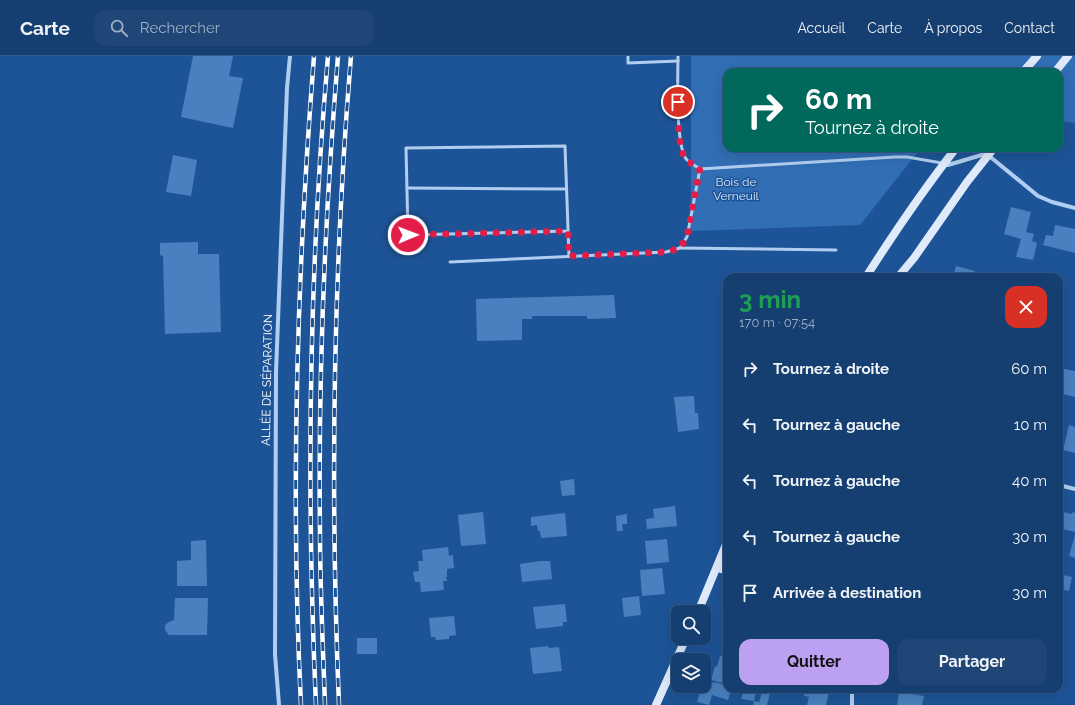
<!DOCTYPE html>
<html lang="fr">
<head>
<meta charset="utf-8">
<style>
  :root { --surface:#163f71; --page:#1f4676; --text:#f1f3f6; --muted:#9eafc3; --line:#355884; --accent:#bca0f2 }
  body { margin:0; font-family:Raleway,sans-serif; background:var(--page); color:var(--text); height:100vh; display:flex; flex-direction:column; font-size:15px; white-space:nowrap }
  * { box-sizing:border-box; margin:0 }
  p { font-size:13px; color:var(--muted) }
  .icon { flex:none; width:22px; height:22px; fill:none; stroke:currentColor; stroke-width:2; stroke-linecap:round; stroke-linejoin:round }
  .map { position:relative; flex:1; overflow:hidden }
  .drawer { position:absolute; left:723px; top:217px; width:340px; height:420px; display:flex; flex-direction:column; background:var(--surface); border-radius:12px; box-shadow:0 4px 16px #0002,0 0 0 1px var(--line) }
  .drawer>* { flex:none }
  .hud { position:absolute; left:723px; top:12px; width:340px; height:84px; border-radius:12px; box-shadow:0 4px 16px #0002,0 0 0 1px var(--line); background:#00695c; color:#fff; overflow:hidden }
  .fabs { position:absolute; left:671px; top:549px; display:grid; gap:8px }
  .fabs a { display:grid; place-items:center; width:40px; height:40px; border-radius:8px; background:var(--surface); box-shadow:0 4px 16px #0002,0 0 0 1px var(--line); font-size:20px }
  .pin { position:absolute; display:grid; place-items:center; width:34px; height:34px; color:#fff; margin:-17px; border:2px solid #fff; border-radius:50%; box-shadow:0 1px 4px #0007 }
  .me { position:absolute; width:44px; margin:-22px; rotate:89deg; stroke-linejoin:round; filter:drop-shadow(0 0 3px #0008) }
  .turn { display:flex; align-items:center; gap:14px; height:84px; padding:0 16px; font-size:18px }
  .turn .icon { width:52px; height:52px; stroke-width:2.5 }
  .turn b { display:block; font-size:28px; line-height:34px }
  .round { display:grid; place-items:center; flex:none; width:42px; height:42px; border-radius:12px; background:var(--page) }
  .headline { display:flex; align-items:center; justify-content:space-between; height:68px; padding:0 16px }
  h1 { font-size:24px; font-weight:700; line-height:30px; color:#1e9e55 }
  .button { display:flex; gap:8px; margin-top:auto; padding:8px 16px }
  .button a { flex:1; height:46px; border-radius:12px; background:var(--accent); color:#111; font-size:16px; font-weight:700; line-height:46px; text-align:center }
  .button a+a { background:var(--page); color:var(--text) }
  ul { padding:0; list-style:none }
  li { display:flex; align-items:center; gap:12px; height:56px; padding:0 16px }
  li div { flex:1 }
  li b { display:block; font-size:15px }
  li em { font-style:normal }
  header { display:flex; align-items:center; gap:24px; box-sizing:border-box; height:56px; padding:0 20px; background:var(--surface); border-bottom:1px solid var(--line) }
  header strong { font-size:19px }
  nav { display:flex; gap:22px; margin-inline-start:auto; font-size:14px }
  .search { width:280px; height:36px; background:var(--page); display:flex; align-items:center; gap:10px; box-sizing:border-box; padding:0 14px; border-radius:12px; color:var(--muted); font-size:15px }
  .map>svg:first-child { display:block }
  .green { fill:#316eb4 }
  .building { fill:#4a80bf }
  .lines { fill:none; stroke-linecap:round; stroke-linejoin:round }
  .lane { stroke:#b1cef0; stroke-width:3 }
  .street { stroke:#b1cef0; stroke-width:4 }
  .secondary { stroke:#dfebfb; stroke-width:8 }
  .rail-casing { stroke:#fff; stroke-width:4.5 }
  .rail { stroke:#1d5497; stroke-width:3; stroke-dasharray:9; stroke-linecap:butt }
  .route { stroke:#e11d48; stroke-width:7; stroke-dasharray:0 12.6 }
  .labels { text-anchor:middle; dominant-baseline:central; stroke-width:3; stroke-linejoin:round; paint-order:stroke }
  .park-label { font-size:12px; fill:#d8e8fb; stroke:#1d5497 }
  .street-label { font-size:12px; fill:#fff; stroke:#1d5497 }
</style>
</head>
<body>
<header>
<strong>Carte</strong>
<div class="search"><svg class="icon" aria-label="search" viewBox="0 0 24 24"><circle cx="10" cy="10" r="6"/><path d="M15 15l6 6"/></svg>Rechercher</div>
<nav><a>Accueil</a><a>Carte</a><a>À propos</a><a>Contact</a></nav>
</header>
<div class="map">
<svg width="1075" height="649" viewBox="0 0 1075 649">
  <rect width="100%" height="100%" fill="#1d5497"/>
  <!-- green -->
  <polygon class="green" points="691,0 1075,0 1075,67 1059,65 1059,16 727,16 727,92 921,92 860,169 691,175"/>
  <!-- building -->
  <g class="building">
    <polygon points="193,0 233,0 229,20 243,22 233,72 181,61"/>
    <polygon points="173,99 197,104 191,140 166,136"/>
    <polygon points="1011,151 1031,156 1026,176 1034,178 1032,185 1037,187 1033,204 1016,201 1021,183 1004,178"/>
    <polygon points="1055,169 1075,173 1075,197 1043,189 1046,179 1053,180"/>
    <polygon points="198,186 198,198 219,198 221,276 165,278 163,200 160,199 160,187"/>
    <polygon points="956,210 975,215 974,221 953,221"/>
    <polygon points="614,239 616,262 587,263 587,260 532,260 532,263 522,263 522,284 477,285 476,243"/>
    <polygon points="1059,312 1075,315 1075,341 1059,337"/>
    <polygon points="694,340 695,357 698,357 699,373 678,376 674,341"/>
    <polygon points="1069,369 1075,371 1075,397 1063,394"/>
    <polygon points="574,423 575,439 562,440 560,425"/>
    <polygon points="675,450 677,470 647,473 646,463 654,462 653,453"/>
    <polygon points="1059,455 1072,458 1072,456 1075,457 1075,476 1059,472"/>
    <polygon points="483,456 486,488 461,490 458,459"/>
    <polygon points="565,457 567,480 541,482 540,475 538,475 537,469 531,470 531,461"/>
    <polygon points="627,458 627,468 622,468 623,475 617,475 616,460"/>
    <polygon points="1075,479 1075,502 1069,500"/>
    <polygon points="667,483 669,506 647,508 645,485"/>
    <polygon points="206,484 207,530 177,530 177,505 191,504 191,485"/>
    <polygon points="448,491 449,500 453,499 454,512 447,513 447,521 446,521 447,525 443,525 444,534 421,536 420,526 415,526 413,516 419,515 418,505 423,505 422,494"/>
    <polygon points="540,505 550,505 552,523 522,526 520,508"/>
    <polygon points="662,512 665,538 642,540 640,514"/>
    <polygon points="1059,518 1072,521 1069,535 1059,533"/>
    <polygon points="639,540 641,559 624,561 622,542"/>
    <polygon points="175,542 208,542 207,579 169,579 165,574 165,569 169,566 174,564"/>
    <polygon points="565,548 567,566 563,566 563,570 536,573 533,551"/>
    <polygon points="454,560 456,579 449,580 449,583 436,584 435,581 431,581 429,562"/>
    <rect x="357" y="582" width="20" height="16"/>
    <polygon points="548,590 549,592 559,591 562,615 533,618 530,592"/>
    <polygon points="720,600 727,602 727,628 711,624 715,610 717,611"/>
    <polygon points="704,624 715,627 716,626 727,630 727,633 731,633 728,644 712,639 709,649 697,646 702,630 704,630"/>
    <polygon points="744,633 756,636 754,645 759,646 763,633 771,633 767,649 753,649 754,645 741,643"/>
    <polygon points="806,633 816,633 829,636 826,649 807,649 809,641 804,640"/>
    <polygon points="899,636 924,640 922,649 897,649"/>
  </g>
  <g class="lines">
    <!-- lane -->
    <g class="lane">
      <polyline points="628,0 628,7 678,5"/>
      <path d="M678 0C678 20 675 91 687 104 690 107 696 110 700 113L895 101H907L942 107"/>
      <polyline points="407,132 566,133"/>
      <polyline points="568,175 408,179 406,92 565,90 569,200"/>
      <polyline points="680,192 836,194"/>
      <polyline points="450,206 666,196 680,192 687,181 700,113"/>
    </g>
    <!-- street -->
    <g class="street">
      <polyline points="944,108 948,109 985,98 988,99 1038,140 1052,146 1075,152"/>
      <polyline points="1059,429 1075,433"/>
      <polyline points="279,649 275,598 276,316 287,32 290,0"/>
      <polyline points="852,649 852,633"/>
    </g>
    <!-- secondary -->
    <g class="secondary">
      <polyline points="1023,16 1037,0"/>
      <polyline points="1055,16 1068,0"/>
      <path d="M866 221C894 177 924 133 956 92"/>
      <polyline points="898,221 914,202 967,126 994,92"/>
      <polyline points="721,513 727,501"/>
      <polyline points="698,556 727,486"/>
      <polyline points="656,649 686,582"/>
    </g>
    <!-- rail casing -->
    <g class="rail-casing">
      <g id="rail">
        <path d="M301 649C290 433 297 216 314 0"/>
        <path d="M316 649C306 433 309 216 328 0"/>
        <path d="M325 649C323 591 320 534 320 476 318 317 325 158 338 0"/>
        <path d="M339 649C330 433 333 216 351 0"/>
      </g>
    </g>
    <!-- rail -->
    <use href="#rail" class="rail"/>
  </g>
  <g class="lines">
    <!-- route -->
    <path class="route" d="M408 179 568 175 569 200 666 196 680 192 687 181 700 112C696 110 689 107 686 103 677 92 679 61 678 46"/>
  </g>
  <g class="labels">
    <!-- park labels -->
    <g class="park-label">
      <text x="736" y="126">Bois de<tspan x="736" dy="14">Verneuil</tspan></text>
    </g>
    <!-- street labels -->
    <g class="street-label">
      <text transform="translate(267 324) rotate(-89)">ALLÉE DE SÉPARATION</text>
    </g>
  </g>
</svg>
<div class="fabs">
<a><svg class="icon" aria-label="search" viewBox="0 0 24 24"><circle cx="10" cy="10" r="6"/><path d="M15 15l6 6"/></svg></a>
<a><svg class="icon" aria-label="layers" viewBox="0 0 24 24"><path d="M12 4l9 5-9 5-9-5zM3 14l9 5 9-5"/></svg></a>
</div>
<div class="pin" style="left:678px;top:46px;background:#d93025"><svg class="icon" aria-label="arrive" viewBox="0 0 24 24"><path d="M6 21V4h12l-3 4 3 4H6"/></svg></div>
<svg class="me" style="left:408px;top:179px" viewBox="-20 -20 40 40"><circle r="17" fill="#e11d48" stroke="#fff" stroke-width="3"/><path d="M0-11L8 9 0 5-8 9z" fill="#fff"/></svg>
<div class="hud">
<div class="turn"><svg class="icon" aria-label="right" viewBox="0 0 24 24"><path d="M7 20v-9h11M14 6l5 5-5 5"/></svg><div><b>60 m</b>Tournez à droite</div></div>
</div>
<section class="drawer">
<div class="headline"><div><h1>3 min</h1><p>170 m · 07:54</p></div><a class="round" style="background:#d93025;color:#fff"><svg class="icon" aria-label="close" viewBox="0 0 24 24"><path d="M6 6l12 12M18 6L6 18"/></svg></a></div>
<ul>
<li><svg class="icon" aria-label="right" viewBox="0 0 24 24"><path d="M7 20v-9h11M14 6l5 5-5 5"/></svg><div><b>Tournez à droite</b></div><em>60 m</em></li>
<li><svg class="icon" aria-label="left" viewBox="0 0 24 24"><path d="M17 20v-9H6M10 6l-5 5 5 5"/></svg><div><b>Tournez à gauche</b></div><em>10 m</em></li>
<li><svg class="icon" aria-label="left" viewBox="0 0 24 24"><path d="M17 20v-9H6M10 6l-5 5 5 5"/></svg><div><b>Tournez à gauche</b></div><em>40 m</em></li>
<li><svg class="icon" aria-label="left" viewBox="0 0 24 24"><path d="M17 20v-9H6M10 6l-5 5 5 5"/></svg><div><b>Tournez à gauche</b></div><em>30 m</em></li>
<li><svg class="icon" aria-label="arrive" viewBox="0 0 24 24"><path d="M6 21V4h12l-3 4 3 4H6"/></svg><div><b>Arrivée à destination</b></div><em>30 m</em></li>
</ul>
<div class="button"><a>Quitter</a><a>Partager</a></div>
</section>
</div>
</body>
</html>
